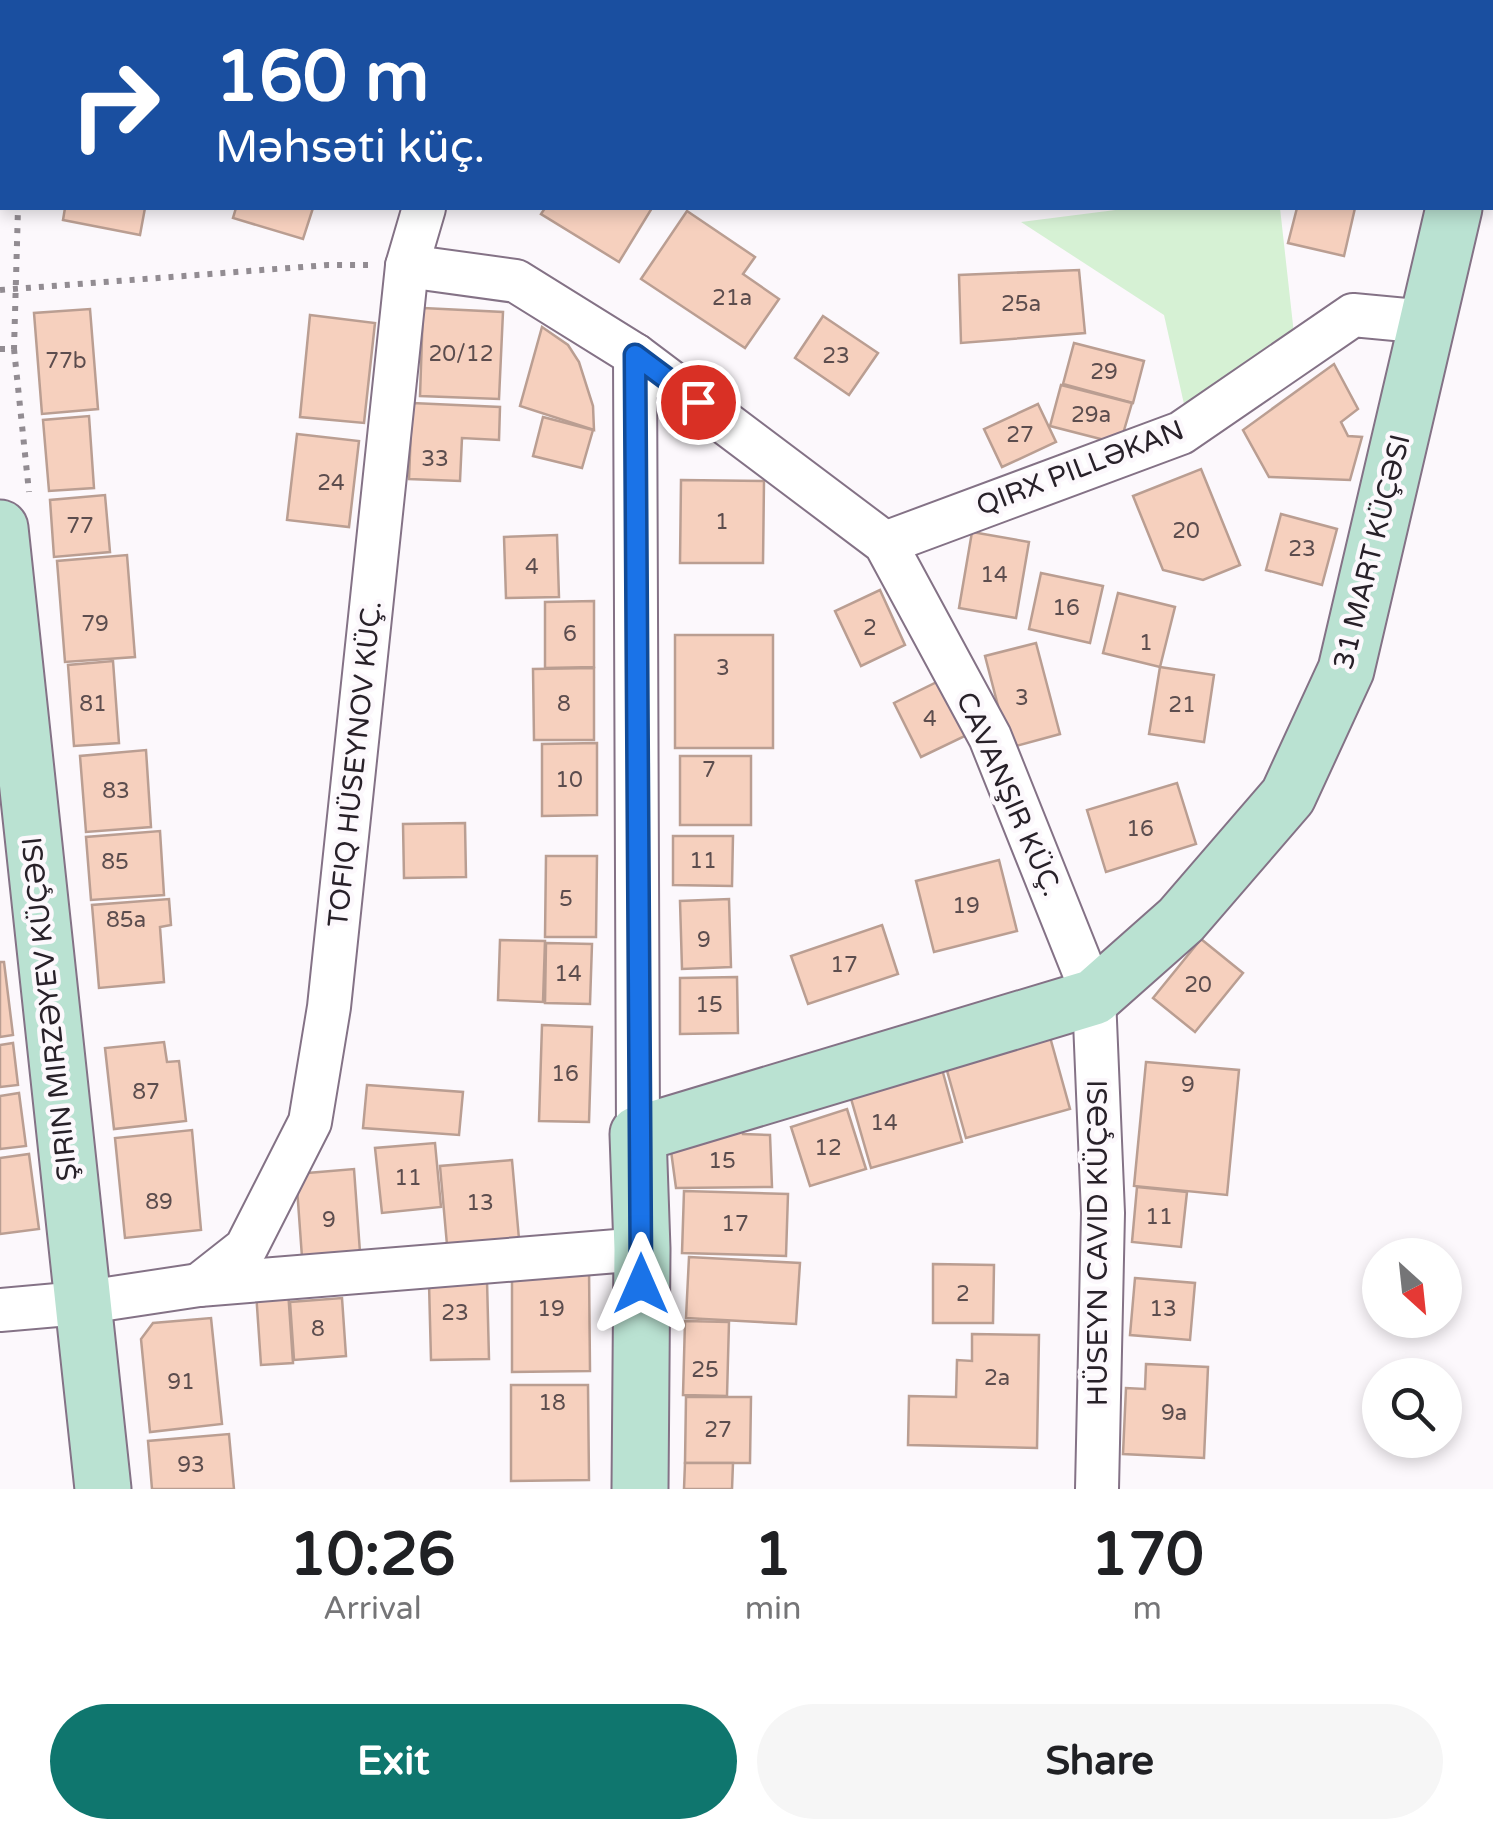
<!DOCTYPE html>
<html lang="en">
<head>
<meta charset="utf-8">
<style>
  :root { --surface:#fff; --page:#f6f6f6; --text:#202124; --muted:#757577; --accent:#0f766e }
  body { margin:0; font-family:"Varela Round",sans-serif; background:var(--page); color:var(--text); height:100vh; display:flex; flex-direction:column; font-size:38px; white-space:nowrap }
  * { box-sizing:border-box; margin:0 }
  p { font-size:32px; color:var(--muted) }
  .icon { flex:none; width:55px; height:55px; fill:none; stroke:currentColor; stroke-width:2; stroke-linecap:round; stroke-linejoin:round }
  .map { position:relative; height:1489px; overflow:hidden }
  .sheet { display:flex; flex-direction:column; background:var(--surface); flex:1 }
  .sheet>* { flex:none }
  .banner { position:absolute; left:0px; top:0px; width:1495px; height:210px; box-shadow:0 5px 15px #0003; background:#1a4fa0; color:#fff; overflow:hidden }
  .needle { width:65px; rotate:153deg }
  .tools { position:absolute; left:1362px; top:1238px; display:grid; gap:20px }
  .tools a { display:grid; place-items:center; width:100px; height:100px; border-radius:50%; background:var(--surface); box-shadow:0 5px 15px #0003; font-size:50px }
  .pin { position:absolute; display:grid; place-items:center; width:85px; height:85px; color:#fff; margin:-42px; border:5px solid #fff; border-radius:50%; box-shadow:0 2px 10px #0007 }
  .me { position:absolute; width:110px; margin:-55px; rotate:0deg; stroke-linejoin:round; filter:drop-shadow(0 0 8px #0008) }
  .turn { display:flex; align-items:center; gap:35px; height:210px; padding:0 50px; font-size:45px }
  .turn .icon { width:130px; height:130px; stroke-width:2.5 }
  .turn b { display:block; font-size:70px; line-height:85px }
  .eta { display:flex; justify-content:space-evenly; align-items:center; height:170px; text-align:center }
  .eta b { font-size:60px; font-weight:700; line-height:70px }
  .button { display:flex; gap:20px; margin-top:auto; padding:20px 50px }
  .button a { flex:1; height:115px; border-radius:60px; background:var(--accent); color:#fff; font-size:40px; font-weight:700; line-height:115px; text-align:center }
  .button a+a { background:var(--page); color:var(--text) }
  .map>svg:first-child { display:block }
  .green { fill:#d6f1d4 }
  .building { fill:#f6d0be; stroke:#ba9e92; stroke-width:2.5 }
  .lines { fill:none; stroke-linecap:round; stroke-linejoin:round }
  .street-casing { stroke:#847286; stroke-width:46 }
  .secondary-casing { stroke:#847286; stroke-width:59 }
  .path { stroke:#928c92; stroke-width:6; stroke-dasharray:5 8; stroke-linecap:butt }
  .street { stroke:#fff; stroke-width:42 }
  .secondary { stroke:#bae2d2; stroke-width:55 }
  .route-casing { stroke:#114b97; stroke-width:25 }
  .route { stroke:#1a73e8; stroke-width:18 }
  .labels { text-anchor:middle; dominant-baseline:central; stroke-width:9; stroke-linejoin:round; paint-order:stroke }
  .number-label { font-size:22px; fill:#5c4d4e }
  .street-label { font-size:28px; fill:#282129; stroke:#fcf8fc }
</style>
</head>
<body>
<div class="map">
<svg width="1493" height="1489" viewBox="0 0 1493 1489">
  <rect width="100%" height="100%" fill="#fcf8fc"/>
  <!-- green -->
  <polygon class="green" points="1131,208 1280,208 1295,343 1186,413 1164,315 1021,222"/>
  <!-- building -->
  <g class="building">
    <polygon points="459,0 525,0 457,2"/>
    <polygon points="660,0 726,0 660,2"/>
    <polygon points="729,0 795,0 729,2"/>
    <polygon points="877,0 956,0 956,2 878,2"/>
    <polygon points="65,208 145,208 140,235 63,220"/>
    <polygon points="236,208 313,208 303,239 233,218"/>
    <polygon points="545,208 652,208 619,262 541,214"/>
    <polygon points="1297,208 1355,208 1344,256 1288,243"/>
    <polygon points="687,211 755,257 743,274 779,299 745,348 641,279"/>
    <polygon points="1079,270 1085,333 961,343 959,275"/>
    <polygon points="423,308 503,312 499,399 420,396"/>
    <polygon points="90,309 98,409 42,414 34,313"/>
    <polygon points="310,315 375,323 364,423 300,417"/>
    <polygon points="823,316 878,353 849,395 795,358"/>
    <polygon points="542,327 568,345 579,362 593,406 594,430 520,406"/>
    <polygon points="1074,343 1144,361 1133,403 1063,384"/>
    <polygon points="1334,364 1358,409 1341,422 1348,436 1362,437 1350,480 1269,477 1243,430"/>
    <polygon points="1061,385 1132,403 1120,444 1050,426"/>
    <polygon points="412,403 500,407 499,440 462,438 460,481 409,479"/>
    <polygon points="1038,404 1056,442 1002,467 984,429"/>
    <polygon points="89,416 94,488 49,491 43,420"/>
    <polygon points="543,417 593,430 582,468 533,456"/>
    <polygon points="297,434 359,441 349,527 287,520"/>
    <polygon points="1201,469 1240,565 1203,580 1163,570 1133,496"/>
    <polygon points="681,480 764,481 763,563 680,563"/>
    <polygon points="105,495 110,552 54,557 50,500"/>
    <polygon points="1281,514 1337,529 1322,585 1266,570"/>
    <polygon points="972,532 1029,542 1016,618 959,608"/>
    <polygon points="557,535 559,597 506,598 504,537"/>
    <polygon points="127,555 135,657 65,662 57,561"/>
    <polygon points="1041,573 1103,586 1090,643 1029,629"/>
    <polygon points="880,590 905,645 861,666 835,611"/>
    <polygon points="1118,593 1175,607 1160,667 1103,653"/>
    <polygon points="594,601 594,667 545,668 545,602"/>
    <rect x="675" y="635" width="98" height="113"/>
    <polygon points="1036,643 1060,734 1009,748 985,656"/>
    <polygon points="113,661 119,743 74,746 68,665"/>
    <polygon points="1160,667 1214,675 1204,742 1149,734"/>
    <polygon points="594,668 594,740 534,740 533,669"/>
    <polygon points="939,681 965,736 921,757 894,703"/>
    <polygon points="597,743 597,815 542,816 542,744"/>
    <polygon points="146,750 151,827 86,832 80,756"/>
    <rect x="680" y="756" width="71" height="69"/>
    <polygon points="1177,783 1196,844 1106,872 1087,810"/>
    <polygon points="465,823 466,877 404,878 403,824"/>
    <polygon points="160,831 164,895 91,900 86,837"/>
    <polygon points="673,836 733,836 732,886 673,885"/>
    <polygon points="546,856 597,856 596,937 545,937"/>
    <polygon points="999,860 1017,931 934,952 916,881"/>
    <polygon points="169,899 171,925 160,927 164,982 99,988 92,905"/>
    <polygon points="729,899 731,967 682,969 680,901"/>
    <polygon points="882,925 898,974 808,1004 791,956"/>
    <polygon points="1201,939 1243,973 1195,1032 1153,998"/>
    <polygon points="500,940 545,941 543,1002 498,1000"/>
    <polygon points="546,943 592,944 590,1004 545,1003"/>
    <polygon points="0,962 4,962 13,1035 0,1037"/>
    <polygon points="737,977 738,1033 680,1034 680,978"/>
    <polygon points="542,1025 592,1027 589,1122 539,1121"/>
    <polygon points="1050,1037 1070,1109 966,1138 946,1067"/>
    <polygon points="164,1042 167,1062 179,1061 186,1121 114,1129 105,1048"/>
    <polygon points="13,1043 18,1085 0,1087 0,1045"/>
    <polygon points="1146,1062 1239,1070 1227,1195 1134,1186"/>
    <polygon points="942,1069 962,1142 871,1168 850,1095"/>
    <polygon points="367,1085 463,1092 459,1135 363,1128"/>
    <polygon points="19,1093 26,1146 0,1149 0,1096"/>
    <polygon points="847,1109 866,1169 810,1186 791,1127"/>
    <polygon points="741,1110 743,1134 770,1135 772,1187 676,1188 669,1136"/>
    <polygon points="192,1130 201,1230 125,1238 115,1138"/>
    <polygon points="435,1143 441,1207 382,1213 375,1148"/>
    <polygon points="29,1154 39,1229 0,1234 0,1158"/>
    <polygon points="512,1160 519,1239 447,1245 440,1166"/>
    <polygon points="354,1169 361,1266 303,1271 296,1174"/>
    <polygon points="1137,1187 1187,1192 1181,1247 1132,1242"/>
    <polygon points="684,1191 788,1194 786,1256 682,1253"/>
    <polygon points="689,1257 800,1263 796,1324 686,1318"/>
    <polygon points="933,1264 994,1265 993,1323 933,1323"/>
    <polygon points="589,1267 590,1371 512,1372 512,1268"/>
    <polygon points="1135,1278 1195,1283 1190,1340 1130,1335"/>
    <polygon points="487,1280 489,1359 431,1360 429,1283"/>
    <polygon points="288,1290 293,1363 261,1365 256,1292"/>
    <polygon points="342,1298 346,1356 294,1360 290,1302"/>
    <polygon points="211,1318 222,1424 150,1432 141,1339 153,1323"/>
    <polygon points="685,1321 729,1322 727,1396 683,1395"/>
    <polygon points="972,1334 1039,1335 1037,1448 908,1445 909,1396 956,1397 957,1360 972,1361"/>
    <polygon points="1146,1364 1208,1367 1204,1458 1123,1454 1126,1388 1145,1389"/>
    <polygon points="511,1385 588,1385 589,1480 511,1481"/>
    <polygon points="686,1397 751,1397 750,1463 685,1463"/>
    <polygon points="229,1434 234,1489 152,1489 148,1441"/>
    <polygon points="685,1463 733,1463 732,1489 684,1489"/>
  </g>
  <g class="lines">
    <!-- street casing -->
    <g class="street-casing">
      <g id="street">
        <polyline points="975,2 976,0"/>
        <polyline points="407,266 516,281 635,355 885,543 990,737 1094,997 1103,1213 1097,1489"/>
        <polyline points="635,355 638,1134"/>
        <polyline points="885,543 1181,433 1353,315 1427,322"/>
        <polyline points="199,1285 246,1248 310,1122 329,1007 407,266 424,208"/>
        <polyline points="0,1310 80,1303 199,1285 642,1249"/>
      </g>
    </g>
    <!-- secondary casing -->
    <g class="secondary-casing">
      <g id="secondary">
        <polyline points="1492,101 1493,100"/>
        <polyline points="0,528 103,1489"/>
        <polyline points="640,1489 642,1249 638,1134 1094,997 1181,920 1288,796 1346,670 1454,208"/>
      </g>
    </g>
    <!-- path -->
    <g class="path">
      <polyline points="30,2 30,0"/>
      <polyline points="0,290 328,265 368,265"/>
      <polyline points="0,349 14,349 18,208"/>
      <polyline points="14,349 29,492"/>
    </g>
    <!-- street -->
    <use href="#street" class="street"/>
    <!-- secondary -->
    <use href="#secondary" class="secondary"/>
  </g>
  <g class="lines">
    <!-- route casing -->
    <g class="route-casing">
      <polyline id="route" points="641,1284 635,355 698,402"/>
    </g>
    <!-- route -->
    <use href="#route" class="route"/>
  </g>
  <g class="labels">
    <!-- number labels -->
    <g class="number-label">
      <text x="732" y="298">21a</text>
      <text x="1021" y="304">25a</text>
      <text x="461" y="354">20/12</text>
      <text x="836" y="356">23</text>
      <text x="66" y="361">77b</text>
      <text x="1104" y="372">29</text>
      <text x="1091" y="415">29a</text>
      <text x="1020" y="435">27</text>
      <text x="435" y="459">33</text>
      <text x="331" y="483">24</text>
      <text x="722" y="522">1</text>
      <text x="80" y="526">77</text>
      <text x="1186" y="531">20</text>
      <text x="1302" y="549">23</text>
      <text x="532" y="567">4</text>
      <text x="994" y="575">14</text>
      <text x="1066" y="608">16</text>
      <text x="95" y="624">79</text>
      <text x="870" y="628">2</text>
      <text x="570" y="634">6</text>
      <text x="1146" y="643">1</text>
      <text x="723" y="668">3</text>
      <text x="1022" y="698">3</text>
      <text x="93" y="704">81</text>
      <text x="564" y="704">8</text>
      <text x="1182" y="705">21</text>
      <text x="930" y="719">4</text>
      <text x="709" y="770">7</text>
      <text x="569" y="780">10</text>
      <text x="116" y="791">83</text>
      <text x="1140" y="829">16</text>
      <text x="703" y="861">11</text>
      <text x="115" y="862">85</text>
      <text x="566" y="899">5</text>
      <text x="966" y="906">19</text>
      <text x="126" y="920">85a</text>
      <text x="704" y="940">9</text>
      <text x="844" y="965">17</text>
      <text x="568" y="974">14</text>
      <text x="1198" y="985">20</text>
      <text x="709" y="1005">15</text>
      <text x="565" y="1074">16</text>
      <text x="1188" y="1085">9</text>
      <text x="146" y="1092">87</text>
      <text x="884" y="1123">14</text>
      <text x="828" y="1148">12</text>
      <text x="722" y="1161">15</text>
      <text x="408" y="1178">11</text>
      <text x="159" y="1202">89</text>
      <text x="480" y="1203">13</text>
      <text x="1159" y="1217">11</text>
      <text x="329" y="1220">9</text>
      <text x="735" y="1224">17</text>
      <text x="963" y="1294">2</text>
      <text x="551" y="1309">19</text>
      <text x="1163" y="1309">13</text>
      <text x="455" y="1313">23</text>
      <text x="318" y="1329">8</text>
      <text x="705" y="1370">25</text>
      <text x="997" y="1378">2a</text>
      <text x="181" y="1382">91</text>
      <text x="552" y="1403">18</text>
      <text x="1174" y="1413">9a</text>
      <text x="718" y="1430">27</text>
      <text x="191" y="1465">93</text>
    </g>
    <!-- street labels -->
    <g class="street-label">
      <text transform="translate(1080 468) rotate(-21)">QIRX PILLƏKAN</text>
      <text transform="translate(1372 552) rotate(-76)">31 MART KÜÇƏSI</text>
      <text transform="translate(355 764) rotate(-84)">TOFIQ HÜSEYNOV KÜÇ.</text>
      <text transform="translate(1009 794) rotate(66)">CAVANŞIR KÜÇ.</text>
      <text transform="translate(50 1009) rotate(-96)">ŞIRIN MIRZƏYEV KÜÇƏSI</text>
      <text transform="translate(1098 1243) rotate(-90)">HÜSEYN CAVID KÜÇƏSI</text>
    </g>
  </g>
</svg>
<div class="tools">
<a><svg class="needle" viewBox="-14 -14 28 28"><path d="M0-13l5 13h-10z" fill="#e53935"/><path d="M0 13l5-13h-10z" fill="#757577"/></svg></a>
<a><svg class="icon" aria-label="search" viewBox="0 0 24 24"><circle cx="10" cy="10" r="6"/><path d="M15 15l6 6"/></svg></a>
</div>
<div class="pin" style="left:698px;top:402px;background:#d93025"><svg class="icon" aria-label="arrive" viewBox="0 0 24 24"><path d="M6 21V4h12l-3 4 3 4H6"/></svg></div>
<svg class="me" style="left:641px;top:1284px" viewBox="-20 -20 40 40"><path d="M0-17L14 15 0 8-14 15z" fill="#1a73e8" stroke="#fff" stroke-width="4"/></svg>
<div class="banner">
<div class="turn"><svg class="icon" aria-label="right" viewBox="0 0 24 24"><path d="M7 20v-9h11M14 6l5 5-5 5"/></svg><div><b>160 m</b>Məhsəti küç.</div></div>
</div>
</div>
<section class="sheet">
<div class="eta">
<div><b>10:26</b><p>Arrival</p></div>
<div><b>1</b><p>min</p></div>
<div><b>170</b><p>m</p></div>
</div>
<div class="button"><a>Exit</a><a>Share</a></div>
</section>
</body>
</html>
